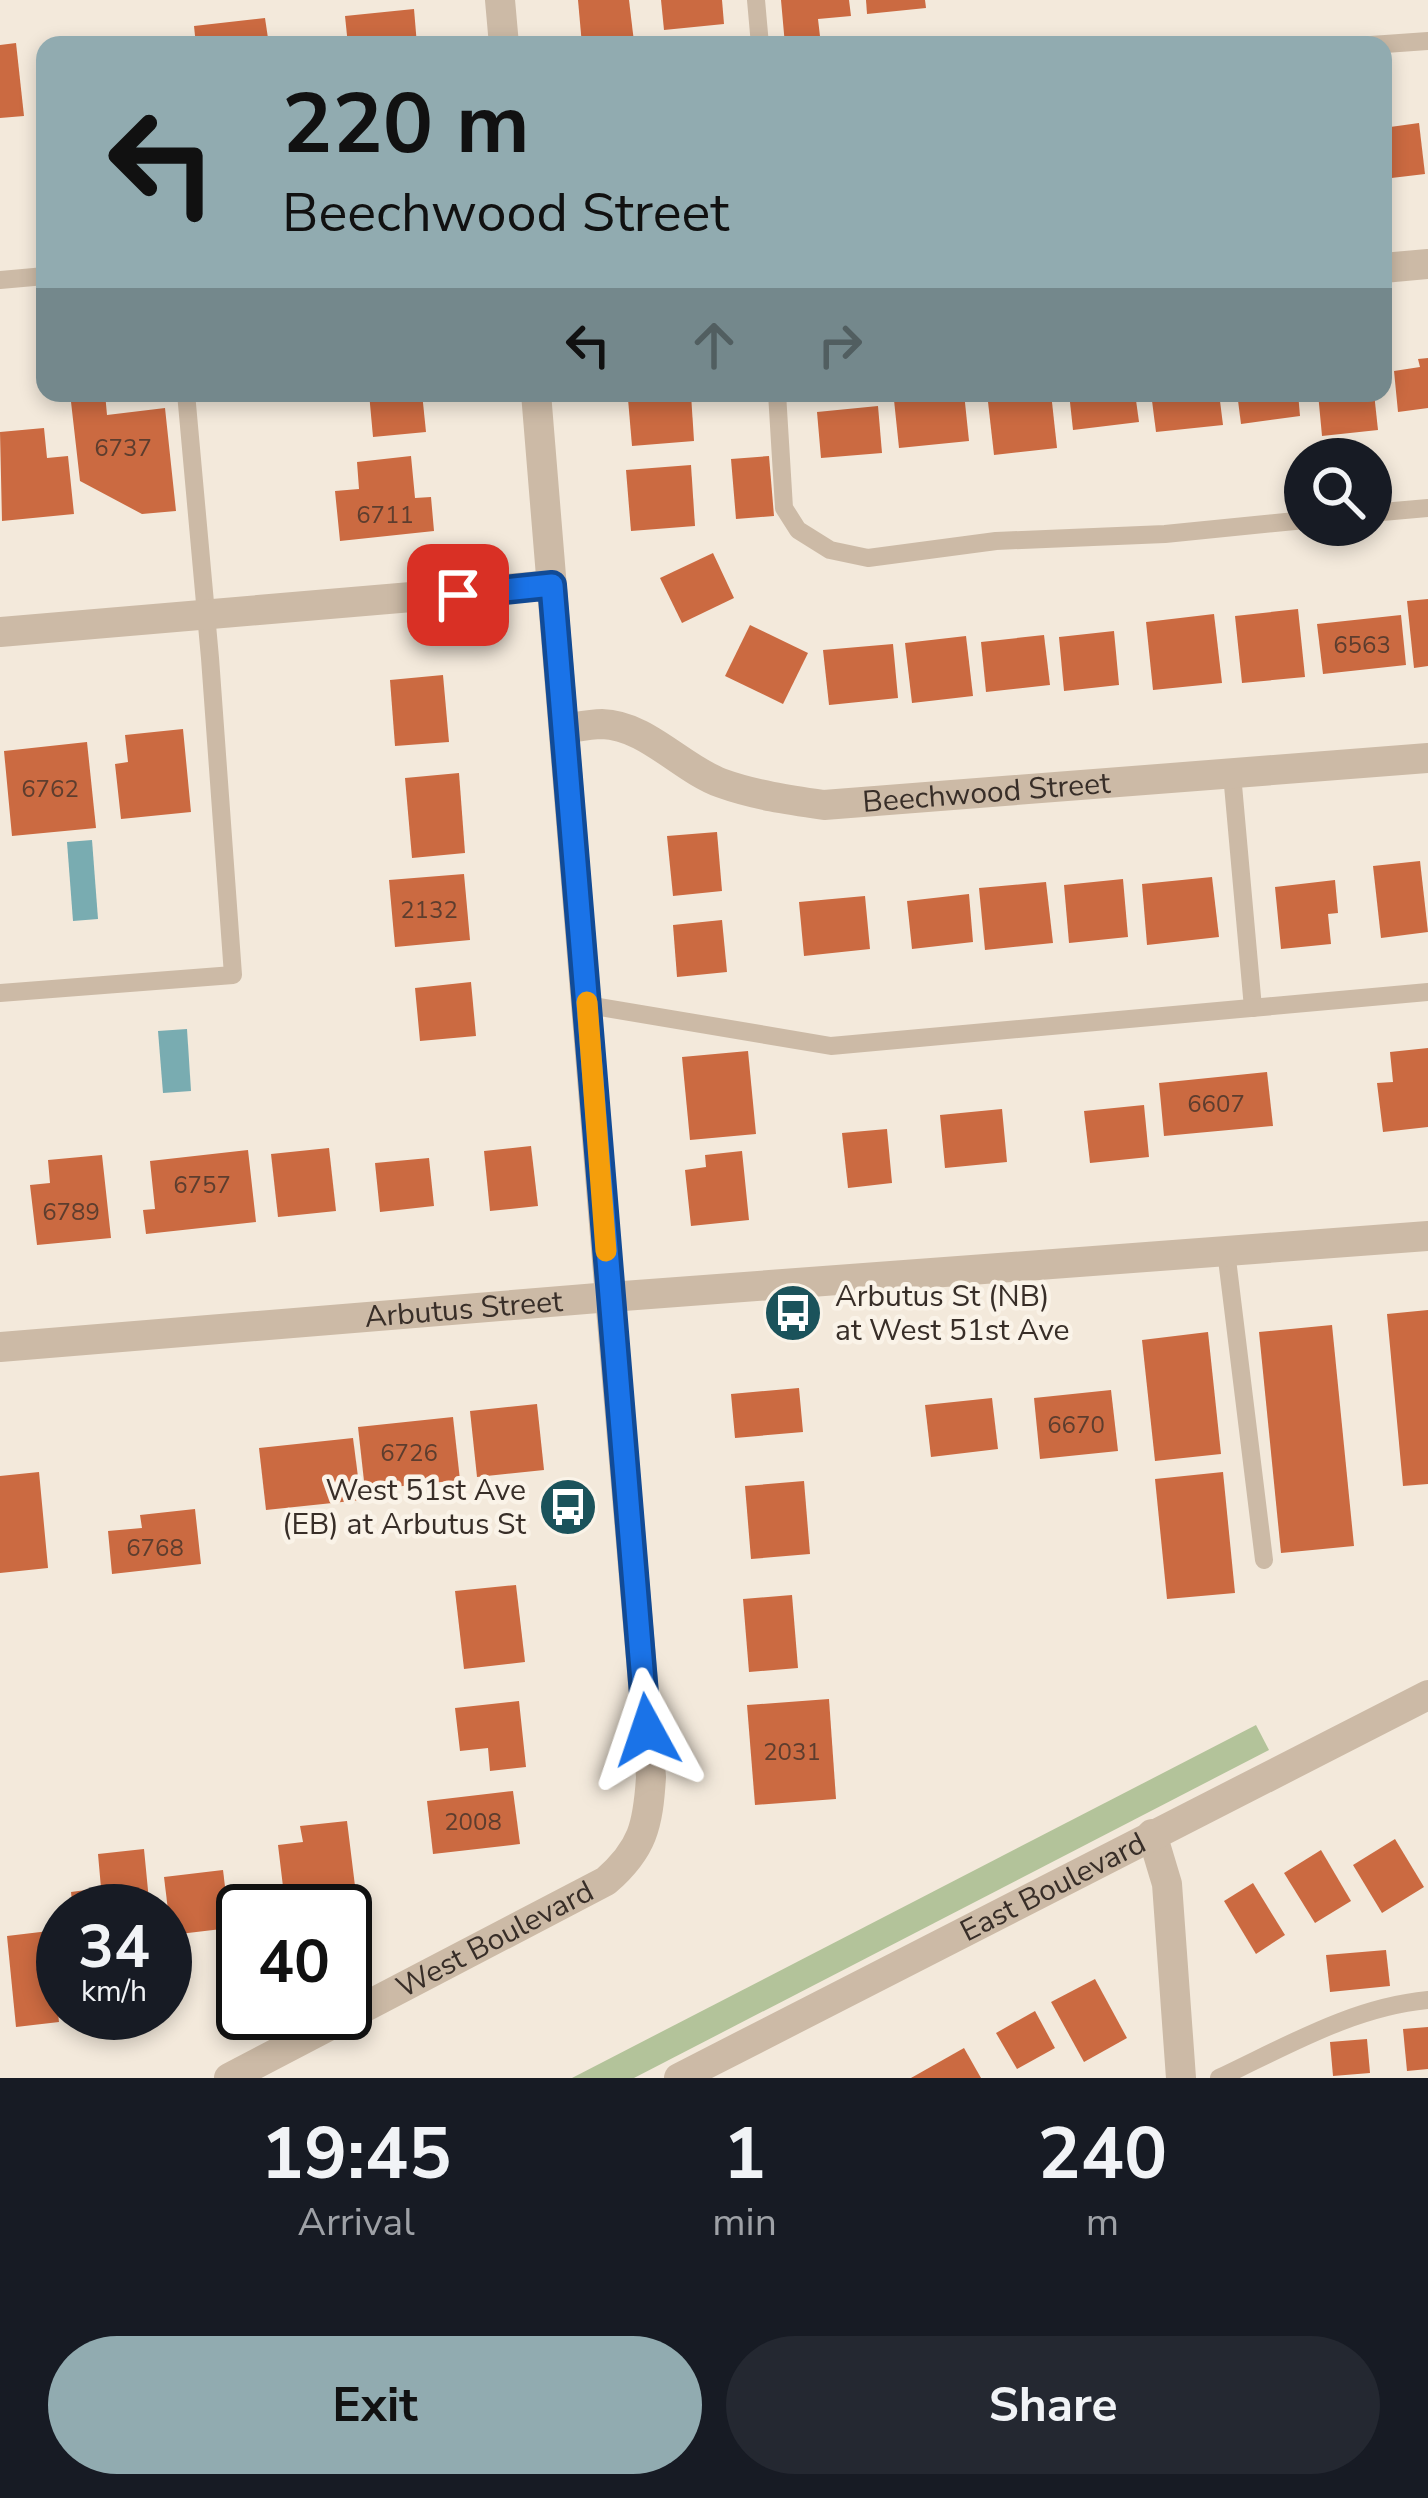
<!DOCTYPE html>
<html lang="en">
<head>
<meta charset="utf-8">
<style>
  :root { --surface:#171b24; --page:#242831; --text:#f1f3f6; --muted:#9ea1a6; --accent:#91abb0 }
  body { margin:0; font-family:"Nunito Sans",sans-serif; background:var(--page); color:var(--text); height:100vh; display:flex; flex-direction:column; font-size:45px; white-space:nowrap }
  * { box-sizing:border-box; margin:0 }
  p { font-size:39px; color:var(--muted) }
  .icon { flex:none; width:66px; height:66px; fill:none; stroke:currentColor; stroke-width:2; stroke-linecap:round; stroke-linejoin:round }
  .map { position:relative; height:2078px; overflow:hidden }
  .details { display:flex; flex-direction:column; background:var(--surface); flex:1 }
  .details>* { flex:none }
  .hud { position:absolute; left:36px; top:36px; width:1356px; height:366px; border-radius:24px; box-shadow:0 6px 18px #0003; background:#91abb0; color:#111; overflow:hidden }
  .buttons { position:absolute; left:1284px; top:438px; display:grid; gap:24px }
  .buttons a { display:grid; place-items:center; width:108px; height:108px; border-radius:50%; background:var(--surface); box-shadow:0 6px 18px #0003; font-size:60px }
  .speed { position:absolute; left:36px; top:1884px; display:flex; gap:24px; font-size:60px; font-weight:700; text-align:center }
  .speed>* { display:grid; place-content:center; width:156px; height:156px; border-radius:50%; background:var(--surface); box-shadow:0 6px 18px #0003; line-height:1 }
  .speed small { font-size:30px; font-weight:400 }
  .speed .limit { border:6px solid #111; border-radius:18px; background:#fff; color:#111 }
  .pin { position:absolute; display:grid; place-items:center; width:102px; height:102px; color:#fff; margin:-51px; border-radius:24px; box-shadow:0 6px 18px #0006 }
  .me { position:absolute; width:132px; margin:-66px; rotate:355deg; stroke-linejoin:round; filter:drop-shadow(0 0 9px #0008) }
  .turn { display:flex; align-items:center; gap:42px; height:252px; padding:0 48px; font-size:54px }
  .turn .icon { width:156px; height:156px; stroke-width:2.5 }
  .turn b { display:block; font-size:84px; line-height:102px }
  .lanes { display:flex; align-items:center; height:114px; padding:0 48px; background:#0003; justify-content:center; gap:60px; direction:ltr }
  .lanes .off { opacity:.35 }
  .eta { display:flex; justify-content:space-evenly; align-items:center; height:204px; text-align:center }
  .eta b { font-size:72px; font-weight:700; line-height:84px }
  .action { display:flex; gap:24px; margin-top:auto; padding:24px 48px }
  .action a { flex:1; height:138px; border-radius:72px; background:var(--accent); color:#111; font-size:48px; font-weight:700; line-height:138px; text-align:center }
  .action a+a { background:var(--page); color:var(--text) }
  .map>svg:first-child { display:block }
  .green { fill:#b3c39a }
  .water { fill:#79acb1 }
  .building { fill:#cb6a41 }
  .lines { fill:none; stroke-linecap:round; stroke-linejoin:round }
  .service { stroke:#ccbaa6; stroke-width:18 }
  .minor { stroke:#ccbaa6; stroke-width:30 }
  .tertiary { stroke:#ccbaa6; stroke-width:30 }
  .route-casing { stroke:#114b97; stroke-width:30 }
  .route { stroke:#1a73e8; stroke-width:21 }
  .slow { stroke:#f59e0b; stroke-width:21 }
  .labels { text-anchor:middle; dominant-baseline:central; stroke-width:9; stroke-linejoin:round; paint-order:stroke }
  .number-label { font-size:24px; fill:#5d3d2e }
  .street-label { font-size:30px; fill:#382e28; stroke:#faf3e8 }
  .poi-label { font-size:30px; fill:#382e28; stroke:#faf3e8; text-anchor:start }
</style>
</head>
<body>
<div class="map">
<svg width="1428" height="2078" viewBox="0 0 1428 2078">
  <rect width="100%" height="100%" fill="#f3e9db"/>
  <!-- green -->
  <polygon class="green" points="1256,1725 1269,1750 634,2078 572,2078"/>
  <!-- water -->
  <g class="water">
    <polygon points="92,840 98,919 73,921 67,842"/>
    <polygon points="187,1029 191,1091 163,1093 158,1031"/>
  </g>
  <!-- building -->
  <g class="building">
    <polygon points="578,0 629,0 634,42 582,45"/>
    <polygon points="661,0 722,0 724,24 664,30"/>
    <polygon points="781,0 849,0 851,16 818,19 821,45 785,45"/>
    <polygon points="866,0 925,0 926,8 867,14"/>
    <polygon points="414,9 417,45 348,45 345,16"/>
    <polygon points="265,18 269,45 196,45 194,26"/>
    <polygon points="16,43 24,116 0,118 0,45"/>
    <polygon points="1419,123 1425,174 1383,179 1383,128"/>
    <polygon points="1428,358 1428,408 1398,412 1394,371 1420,367 1418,359"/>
    <polygon points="70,393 105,393 107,415 165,408 176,511 142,514 80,481"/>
    <polygon points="369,393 422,393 426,432 373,437"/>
    <polygon points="960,393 964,393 969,441 899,448 894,400"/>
    <polygon points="987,393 1051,393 1057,448 994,455"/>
    <polygon points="1069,393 1135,393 1139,422 1073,430"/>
    <polygon points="1151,393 1219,393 1223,425 1156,432"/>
    <polygon points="1237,393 1298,393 1300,416 1241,424"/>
    <polygon points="1318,393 1374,393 1378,430 1322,436"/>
    <polygon points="691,394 694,441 632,446 628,399"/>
    <polygon points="878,406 882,453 821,458 817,412"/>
    <polygon points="44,428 47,458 68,456 74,514 2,521 0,432"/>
    <polygon points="411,456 415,498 431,497 434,531 340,541 335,491 359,489 357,462"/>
    <polygon points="769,456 774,516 736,519 731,459"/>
    <polygon points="691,465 695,526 631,531 626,470"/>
    <polygon points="713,553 734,598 682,623 660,578"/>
    <polygon points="1428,599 1428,666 1414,668 1407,601"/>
    <polygon points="1298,609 1305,677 1242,683 1235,616"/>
    <polygon points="1214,614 1222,683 1153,690 1146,622"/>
    <polygon points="1401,615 1406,665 1323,674 1317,624"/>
    <polygon points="750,625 808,653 783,704 725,676"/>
    <polygon points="1114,631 1119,685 1064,691 1059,637"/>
    <polygon points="1044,635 1050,685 986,692 981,642"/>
    <polygon points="966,636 973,696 912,703 905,643"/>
    <polygon points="893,644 898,698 829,705 823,650"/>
    <polygon points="443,675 449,742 395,746 390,680"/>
    <polygon points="183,729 191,812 121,819 115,764 128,762 125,735"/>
    <polygon points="87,742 96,828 12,836 4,751"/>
    <polygon points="459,773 465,853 412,858 405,778"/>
    <polygon points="717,832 722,891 673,896 667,836"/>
    <polygon points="1420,861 1428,932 1381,938 1373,866"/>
    <polygon points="464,874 470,940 395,947 389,880"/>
    <polygon points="1212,877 1219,937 1147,945 1142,884"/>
    <polygon points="1123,879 1128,937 1069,943 1064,885"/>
    <polygon points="1335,880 1338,913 1328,914 1331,944 1281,949 1275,887"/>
    <polygon points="1046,882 1053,943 985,950 979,888"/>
    <polygon points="969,894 973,942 912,949 907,901"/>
    <polygon points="865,896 870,949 804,956 799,902"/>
    <polygon points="722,920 727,972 677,977 673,925"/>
    <polygon points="471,982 476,1036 420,1041 415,988"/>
    <polygon points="1428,1048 1428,1127 1383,1132 1377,1083 1393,1082 1390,1052"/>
    <polygon points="748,1051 756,1134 690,1140 682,1057"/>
    <polygon points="1267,1072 1273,1126 1164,1136 1159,1083"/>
    <polygon points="1144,1105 1149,1157 1090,1163 1084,1111"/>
    <polygon points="1002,1109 1007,1162 945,1168 940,1115"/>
    <polygon points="887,1129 892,1183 848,1188 842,1133"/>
    <polygon points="531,1146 538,1206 490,1211 484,1151"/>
    <polygon points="329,1148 336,1211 278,1217 271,1154"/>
    <polygon points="248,1150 256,1222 146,1234 143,1210 155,1209 150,1161"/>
    <polygon points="742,1151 749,1220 691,1226 685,1170 706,1167 705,1155"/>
    <polygon points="102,1155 111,1238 37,1245 30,1185 50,1183 48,1160"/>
    <polygon points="429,1158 434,1206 380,1212 375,1163"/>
    <polygon points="1428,1310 1428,1484 1403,1486 1387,1314"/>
    <polygon points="1332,1325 1354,1546 1281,1553 1259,1332"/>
    <polygon points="1208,1332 1221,1454 1155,1461 1142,1340"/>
    <polygon points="799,1388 803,1432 735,1438 731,1394"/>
    <polygon points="1111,1390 1118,1451 1040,1459 1034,1398"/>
    <polygon points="992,1398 998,1449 931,1457 925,1405"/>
    <polygon points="537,1404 544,1470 477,1477 470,1411"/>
    <polygon points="453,1417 460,1480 365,1490 358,1427"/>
    <polygon points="353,1438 361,1500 266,1510 259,1448"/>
    <polygon points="39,1472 48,1568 0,1573 0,1476"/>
    <polygon points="1223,1472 1235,1593 1167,1599 1155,1479"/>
    <polygon points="804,1481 810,1554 751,1559 745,1486"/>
    <polygon points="195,1509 201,1564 112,1574 108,1531 142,1528 140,1515"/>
    <polygon points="516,1585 525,1662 464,1669 455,1591"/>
    <polygon points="792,1595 798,1668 749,1672 743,1599"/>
    <polygon points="829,1699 836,1799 755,1805 747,1705"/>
    <polygon points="519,1701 526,1767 490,1771 488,1748 460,1751 455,1708"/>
    <polygon points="513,1791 520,1844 433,1854 427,1801"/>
    <polygon points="347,1821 355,1886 284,1895 278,1845 303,1842 300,1826"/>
    <polygon points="1395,1839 1424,1887 1382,1913 1353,1865"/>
    <polygon points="144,1849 150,1911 73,1911 71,1892 101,1888 98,1854"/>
    <polygon points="1321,1850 1351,1901 1315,1923 1284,1873"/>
    <polygon points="223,1870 230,1928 171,1935 164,1877"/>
    <polygon points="1253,1883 1285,1935 1256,1954 1224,1901"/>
    <polygon points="49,1931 59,2022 16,2027 7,1936"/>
    <polygon points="1386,1950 1390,1986 1330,1992 1326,1955"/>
    <polygon points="1095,1979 1127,2038 1084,2062 1051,2002"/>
    <polygon points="1035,2011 1055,2048 1017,2069 996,2033"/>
    <polygon points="1428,2027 1428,2069 1407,2071 1403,2029"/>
    <polygon points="1367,2039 1370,2073 1333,2076 1330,2042"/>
    <polygon points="964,2048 981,2078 911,2078"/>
  </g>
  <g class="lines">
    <!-- service -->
    <g class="service">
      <polyline points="756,0 760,45"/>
      <polyline points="1371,45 1428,41"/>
      <polyline points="0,280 45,276"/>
      <polyline points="777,393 784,508 798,530 830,550 868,558 996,541 1165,534 1305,520"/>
      <polyline points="1371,513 1428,508"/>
      <polyline points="1232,774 1253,1008"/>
      <polyline points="0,993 233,975 210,658 186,393"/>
      <polyline points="588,1005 831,1046 1428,992"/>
      <polyline points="1226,1251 1264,1560"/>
      <path d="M1219 2078C1287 2046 1353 2007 1428 2000"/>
    </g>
    <!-- minor -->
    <g class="minor">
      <polyline points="500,0 504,45"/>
      <polyline points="1383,268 1428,264"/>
      <polyline points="0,632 552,585"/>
      <path id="s1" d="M564 729C577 727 590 724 602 724 646 725 682 769 721 783 754 795 789 800 824 805L1428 758"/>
      <path id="s2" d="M0 1347 610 1297 536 393"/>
      <polyline points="1152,1834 1167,1884 1181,2078"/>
      <path id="s3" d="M679 2078 1428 1695"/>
    </g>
    <!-- tertiary -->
    <path class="tertiary" id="s4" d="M229 2078 606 1881C643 1849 648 1825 651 1777L610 1297 1428 1236"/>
  </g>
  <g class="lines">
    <!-- route casing -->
    <g class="route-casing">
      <polyline id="route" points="458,595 552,585 647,1730"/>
    </g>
    <!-- route -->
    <use href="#route" class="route"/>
    <!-- slow -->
    <polyline class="slow" points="587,1002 606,1251"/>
  </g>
  <!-- icons -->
  <defs>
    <g id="bus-disc" transform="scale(3)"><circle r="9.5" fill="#1b535b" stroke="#faf3e8"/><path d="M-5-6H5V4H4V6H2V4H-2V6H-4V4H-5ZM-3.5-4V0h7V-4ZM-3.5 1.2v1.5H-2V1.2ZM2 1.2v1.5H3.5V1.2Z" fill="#fff"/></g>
  </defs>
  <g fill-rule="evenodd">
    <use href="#bus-disc" x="793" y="1313"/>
    <use href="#bus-disc" x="568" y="1507"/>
  </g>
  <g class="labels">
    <!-- number labels -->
    <g class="number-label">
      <text x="123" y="448">6737</text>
      <text x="385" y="515">6711</text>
      <text x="1362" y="645">6563</text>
      <text x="50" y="789">6762</text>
      <text x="429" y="910">2132</text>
      <text x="1216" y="1104">6607</text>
      <text x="202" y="1185">6757</text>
      <text x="71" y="1212">6789</text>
      <text x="1076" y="1425">6670</text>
      <text x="409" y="1453">6726</text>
      <text x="155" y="1548">6768</text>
      <text x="792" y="1752">2031</text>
      <text x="473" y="1822">2008</text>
    </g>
    <!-- street labels -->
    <g class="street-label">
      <text stroke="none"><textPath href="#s1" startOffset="441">Beechwood Street</textPath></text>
      <text stroke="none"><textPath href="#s2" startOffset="465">Arbutus Street</textPath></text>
      <text stroke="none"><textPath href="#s3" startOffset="420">East Boulevard</textPath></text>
      <text stroke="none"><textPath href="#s4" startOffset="300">West Boulevard</textPath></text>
    </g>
    <!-- poi labels -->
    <g class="poi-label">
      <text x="835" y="1296">Arbutus St (NB)<tspan x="835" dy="34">at West 51st Ave</tspan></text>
      <text x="526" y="1490" text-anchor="end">West 51st Ave<tspan x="526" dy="34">(EB) at Arbutus St</tspan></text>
    </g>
  </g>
</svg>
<div class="buttons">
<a><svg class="icon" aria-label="search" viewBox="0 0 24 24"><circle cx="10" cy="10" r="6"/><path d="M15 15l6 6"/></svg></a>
</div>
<div class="speed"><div>34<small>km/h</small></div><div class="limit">40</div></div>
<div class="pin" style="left:458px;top:595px;background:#d93025"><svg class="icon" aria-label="arrive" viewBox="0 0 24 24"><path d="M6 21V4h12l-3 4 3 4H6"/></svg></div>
<svg class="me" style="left:647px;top:1730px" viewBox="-20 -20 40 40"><path d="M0-17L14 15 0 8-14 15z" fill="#1a73e8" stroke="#fff" stroke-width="4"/></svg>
<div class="hud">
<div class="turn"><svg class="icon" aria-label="left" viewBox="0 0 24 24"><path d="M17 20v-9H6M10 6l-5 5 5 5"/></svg><div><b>220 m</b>Beechwood Street</div></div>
<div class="lanes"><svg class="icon" aria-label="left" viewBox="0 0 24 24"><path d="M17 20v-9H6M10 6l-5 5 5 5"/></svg><svg class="icon off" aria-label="ahead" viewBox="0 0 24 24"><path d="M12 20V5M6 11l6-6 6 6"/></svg><svg class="icon off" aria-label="right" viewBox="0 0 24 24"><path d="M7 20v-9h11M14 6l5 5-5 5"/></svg></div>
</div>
</div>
<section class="details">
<div class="eta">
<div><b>19:45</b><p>Arrival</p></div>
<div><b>1</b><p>min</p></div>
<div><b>240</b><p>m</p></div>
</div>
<div class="action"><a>Exit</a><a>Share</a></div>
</section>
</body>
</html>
